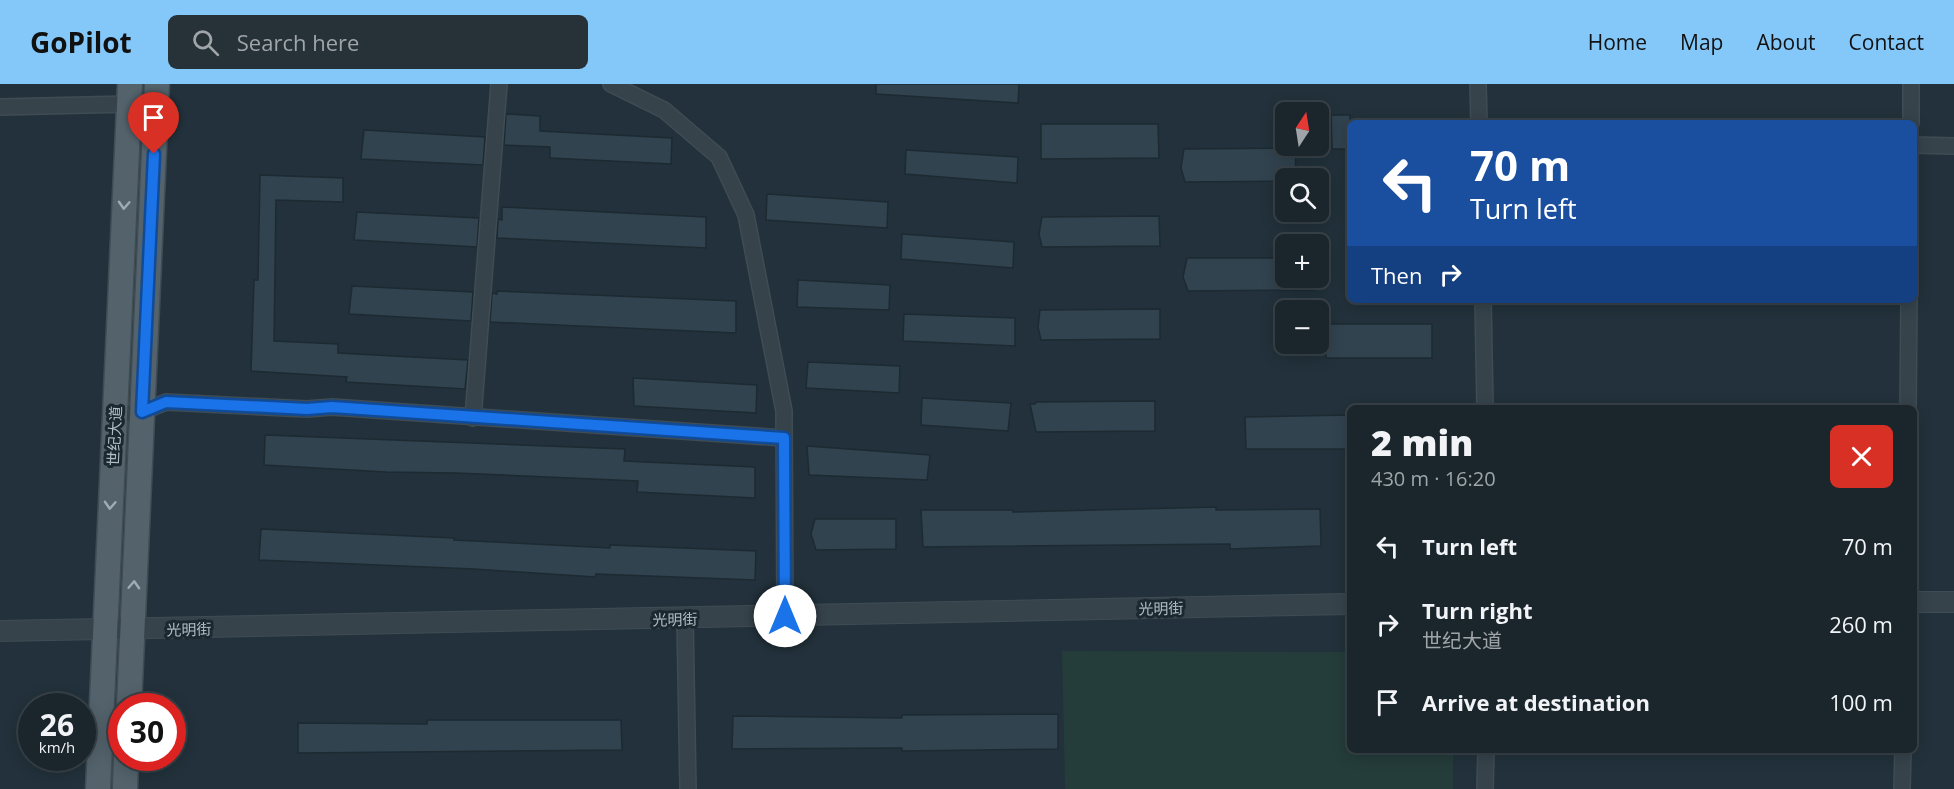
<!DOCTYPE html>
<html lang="en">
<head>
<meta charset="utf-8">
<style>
  :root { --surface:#1a252c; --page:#273138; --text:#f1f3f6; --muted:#9fa5a9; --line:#384248; --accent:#84c8f9 }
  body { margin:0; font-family:"Open Sans","Noto Sans SC",sans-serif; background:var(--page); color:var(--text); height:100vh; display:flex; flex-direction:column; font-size:22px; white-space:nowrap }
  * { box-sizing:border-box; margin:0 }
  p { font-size:20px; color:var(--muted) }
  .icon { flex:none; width:33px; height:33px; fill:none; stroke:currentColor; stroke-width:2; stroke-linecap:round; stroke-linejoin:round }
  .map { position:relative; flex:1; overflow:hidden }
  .panel { position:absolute; left:1347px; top:321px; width:570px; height:348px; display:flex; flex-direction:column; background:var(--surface); border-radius:9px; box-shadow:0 3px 15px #0003,0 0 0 2px var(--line) }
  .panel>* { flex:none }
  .hud { position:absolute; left:1347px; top:36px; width:570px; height:183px; border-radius:9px; box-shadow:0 3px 15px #0003,0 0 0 2px var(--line); background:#1a4fa0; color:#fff; overflow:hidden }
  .needle { width:39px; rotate:12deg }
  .fabs { position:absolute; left:1275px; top:18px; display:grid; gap:12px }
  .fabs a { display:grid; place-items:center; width:54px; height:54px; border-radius:9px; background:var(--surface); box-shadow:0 3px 15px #0003,0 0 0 2px var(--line); font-size:30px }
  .speed { position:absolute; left:18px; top:609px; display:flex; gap:12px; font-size:30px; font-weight:700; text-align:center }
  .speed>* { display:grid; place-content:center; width:78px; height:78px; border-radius:50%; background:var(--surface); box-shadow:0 3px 15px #0003,0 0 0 2px var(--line); line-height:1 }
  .speed small { font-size:15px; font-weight:400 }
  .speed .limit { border:9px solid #d22; background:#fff; color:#111 }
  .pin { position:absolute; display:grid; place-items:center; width:51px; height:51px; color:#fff; margin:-62px -26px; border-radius:50% 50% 50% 0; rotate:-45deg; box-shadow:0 0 6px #0007 }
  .pin .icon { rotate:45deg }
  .me { position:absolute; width:66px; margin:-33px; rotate:0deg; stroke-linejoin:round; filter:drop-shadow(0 0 4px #0008) }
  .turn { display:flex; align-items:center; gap:21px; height:126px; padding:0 24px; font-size:27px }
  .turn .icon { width:78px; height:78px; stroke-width:2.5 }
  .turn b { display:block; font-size:42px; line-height:51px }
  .then { display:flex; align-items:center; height:57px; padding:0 24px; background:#0003; gap:12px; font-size:22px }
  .round { display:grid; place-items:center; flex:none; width:63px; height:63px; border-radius:9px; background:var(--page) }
  .summary { display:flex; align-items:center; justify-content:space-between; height:102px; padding:0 24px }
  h1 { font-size:36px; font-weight:800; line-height:45px }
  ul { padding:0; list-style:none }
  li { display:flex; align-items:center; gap:18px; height:78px; padding:0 24px }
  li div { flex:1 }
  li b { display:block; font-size:22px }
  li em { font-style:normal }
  header { display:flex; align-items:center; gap:36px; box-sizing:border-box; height:84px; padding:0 30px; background:var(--accent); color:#111 }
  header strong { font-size:28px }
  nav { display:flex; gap:33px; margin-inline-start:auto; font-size:21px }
  .search { width:420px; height:54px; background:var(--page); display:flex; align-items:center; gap:15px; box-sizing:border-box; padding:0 21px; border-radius:9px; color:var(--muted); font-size:22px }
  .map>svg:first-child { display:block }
  .green { fill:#243c3a }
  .building { fill:#31434f; stroke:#1d2a32; stroke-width:1.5 }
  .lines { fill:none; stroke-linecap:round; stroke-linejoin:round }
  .minor-casing { stroke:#3f4c54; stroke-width:18 }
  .tertiary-casing { stroke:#3f4c54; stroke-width:22 }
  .primary-casing { stroke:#3f4c54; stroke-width:27 }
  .minor { stroke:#36434b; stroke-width:15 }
  .tertiary { stroke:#36434b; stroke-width:20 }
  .primary { stroke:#53626b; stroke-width:24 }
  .oneway { stroke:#9eacb5 }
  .route-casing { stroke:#114b97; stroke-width:15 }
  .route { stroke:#1a73e8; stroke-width:10 }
  .labels { text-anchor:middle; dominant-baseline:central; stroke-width:6; stroke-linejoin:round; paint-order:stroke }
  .street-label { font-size:15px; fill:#b1bec7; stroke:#1b2830 }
</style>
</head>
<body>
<header>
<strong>GoPilot</strong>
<div class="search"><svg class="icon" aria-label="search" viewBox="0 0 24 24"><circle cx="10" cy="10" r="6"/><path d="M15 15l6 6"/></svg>Search here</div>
<nav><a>Home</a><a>Map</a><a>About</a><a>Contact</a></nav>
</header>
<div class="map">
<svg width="1954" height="705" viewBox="0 0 1954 705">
  <rect width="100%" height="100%" fill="#22313b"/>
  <!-- green -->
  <polygon class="green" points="1062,567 1350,568 1350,666 1453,666 1453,705 1065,705"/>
  <!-- building -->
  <g class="building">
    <polygon points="876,0 1019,0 1018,19 876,10"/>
    <polygon points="506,30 540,32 540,47 672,54 671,80 550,74 550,63 504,61"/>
    <polygon points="1331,31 1350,31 1350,65 1332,65"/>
    <polygon points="1041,40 1158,40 1159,74 1041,75"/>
    <polygon points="364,46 485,53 483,81 361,75"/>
    <polygon points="1296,64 1295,94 1286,94 1286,97 1185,98 1181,84 1184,65"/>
    <polygon points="906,66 1018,73 1017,99 905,90"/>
    <polygon points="260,91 343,94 343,118 276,116 274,257 338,260 338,269 468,276 465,305 346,298 347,293 251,287 254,196 258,196"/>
    <polygon points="767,110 888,118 887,144 766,136"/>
    <polygon points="502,123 706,133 706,164 497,154 498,135 502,136"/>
    <polygon points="357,128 479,134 477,163 354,156"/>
    <polygon points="1159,132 1160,162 1042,163 1039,150 1042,133"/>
    <polygon points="902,150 1014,158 1013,184 901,175"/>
    <polygon points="1187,174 1286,174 1286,194 1314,194 1314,206 1188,207 1183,193"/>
    <polygon points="798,196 890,201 889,226 797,223"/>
    <polygon points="352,202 473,208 471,237 349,230"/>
    <polygon points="497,207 736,217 736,249 490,238 492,209 497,210"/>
    <polygon points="1160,225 1160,255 1041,256 1038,243 1040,226"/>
    <polygon points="904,230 1015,234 1015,262 903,257"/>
    <polygon points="1325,240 1432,240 1432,274 1326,274"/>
    <polygon points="808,278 900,282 899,309 806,304"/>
    <polygon points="633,294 757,301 756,329 634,322"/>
    <polygon points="922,314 1011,319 1008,347 921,341"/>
    <polygon points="1155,317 1155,347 1036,348 1030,320 1035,320 1036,318"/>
    <polygon points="1350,331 1350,365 1246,365 1245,333"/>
    <polygon points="265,351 625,365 624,377 755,383 755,414 637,408 638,397 456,389 386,388 264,381"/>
    <polygon points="807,362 930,371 927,396 809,391"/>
    <polygon points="1216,423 1216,426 1320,425 1321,462 1230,465 1230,460 923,463 921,426 1013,426 1013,428"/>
    <polygon points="815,435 896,435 896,465 816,466 811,450"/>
    <polygon points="261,445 454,454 454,456 610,464 610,461 756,467 755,496 596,490 595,493 474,485 259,476"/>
    <polygon points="1058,630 1058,665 902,667 902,664 732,665 733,632 902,634 902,631"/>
    <polygon points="427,636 621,636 622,666 298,669 298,639 427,640"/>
  </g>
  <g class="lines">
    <!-- minor casing -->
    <g class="minor-casing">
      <g id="minor">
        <polyline points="611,0 664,26 719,73 746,131 784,327 785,532"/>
        <polyline points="1478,0 1479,39"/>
        <polyline points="0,23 129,20"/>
        <polyline points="1911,39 1911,0"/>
        <polyline points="1914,61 1954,62"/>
        <polyline points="1483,216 1485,324"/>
        <polyline points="1908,324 1909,216"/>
        <polyline points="114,331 142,328 166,318 307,325 332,323 784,354"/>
        <polyline points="473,334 499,0"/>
        <polyline points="685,534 688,705"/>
        <polyline points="1485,705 1486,666"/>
        <polyline points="1902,705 1903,666"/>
      </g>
    </g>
    <!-- tertiary casing -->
    <g class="tertiary-casing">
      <g id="tertiary">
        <polyline points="1914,518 1954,518"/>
        <polyline points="0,547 1350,520"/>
      </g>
    </g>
    <!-- primary casing -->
    <g class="primary-casing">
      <g id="primary">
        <polyline points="129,622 157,0"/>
        <polyline points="98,705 130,0"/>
        <polyline points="125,705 126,674"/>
      </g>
    </g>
    <!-- minor -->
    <use href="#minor" class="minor"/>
    <!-- tertiary -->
    <use href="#tertiary" class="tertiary"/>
    <!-- primary -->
    <use href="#primary" class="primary"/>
  </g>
  <!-- one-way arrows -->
  <defs><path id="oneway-chevron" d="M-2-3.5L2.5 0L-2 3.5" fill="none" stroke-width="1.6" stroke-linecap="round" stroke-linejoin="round" transform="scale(1.5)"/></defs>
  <g class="oneway">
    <use href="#oneway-chevron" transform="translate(124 121) rotate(93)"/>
    <use href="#oneway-chevron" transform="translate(110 421) rotate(93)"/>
    <use href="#oneway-chevron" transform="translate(134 501) rotate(-87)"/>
  </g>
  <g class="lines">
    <!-- route casing -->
    <g class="route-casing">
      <polyline id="route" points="154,70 142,328 166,318 307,325 332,323 784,354 785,532"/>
    </g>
    <!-- route -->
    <use href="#route" class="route"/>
  </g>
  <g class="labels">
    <!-- street labels -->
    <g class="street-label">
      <text transform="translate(114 352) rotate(-87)">世纪大道</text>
      <text transform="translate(1161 524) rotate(-1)">光明街</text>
      <text transform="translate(675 535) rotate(-1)">光明街</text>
      <text transform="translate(189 545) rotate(-1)">光明街</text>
    </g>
  </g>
</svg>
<div class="fabs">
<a><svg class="needle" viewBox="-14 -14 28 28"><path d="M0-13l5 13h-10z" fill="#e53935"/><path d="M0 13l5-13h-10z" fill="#9fa5a9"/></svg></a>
<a><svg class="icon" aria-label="search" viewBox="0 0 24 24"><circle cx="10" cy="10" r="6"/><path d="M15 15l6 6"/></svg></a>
<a>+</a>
<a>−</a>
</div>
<div class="speed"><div>26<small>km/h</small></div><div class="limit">30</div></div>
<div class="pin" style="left:154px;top:70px;background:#d93025"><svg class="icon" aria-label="arrive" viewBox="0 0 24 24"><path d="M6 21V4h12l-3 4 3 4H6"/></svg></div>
<svg class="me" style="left:785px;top:532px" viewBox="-20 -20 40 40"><circle r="19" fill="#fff"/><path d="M0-13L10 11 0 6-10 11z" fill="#1a73e8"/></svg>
<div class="hud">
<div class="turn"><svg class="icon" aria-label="left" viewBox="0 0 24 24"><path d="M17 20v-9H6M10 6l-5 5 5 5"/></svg><div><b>70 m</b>Turn left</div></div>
<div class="then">Then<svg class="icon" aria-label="right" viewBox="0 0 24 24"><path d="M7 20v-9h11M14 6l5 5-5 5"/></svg></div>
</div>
<section class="panel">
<div class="summary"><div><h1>2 min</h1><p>430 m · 16:20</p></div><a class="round" style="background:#d93025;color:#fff"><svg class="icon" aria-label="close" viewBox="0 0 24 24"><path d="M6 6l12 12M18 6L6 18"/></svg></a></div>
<ul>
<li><svg class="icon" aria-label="left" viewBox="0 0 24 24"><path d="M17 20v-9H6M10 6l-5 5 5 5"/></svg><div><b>Turn left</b></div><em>70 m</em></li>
<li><svg class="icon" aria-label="right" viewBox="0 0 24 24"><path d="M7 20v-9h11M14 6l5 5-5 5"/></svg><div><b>Turn right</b><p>世纪大道</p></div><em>260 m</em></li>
<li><svg class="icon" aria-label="arrive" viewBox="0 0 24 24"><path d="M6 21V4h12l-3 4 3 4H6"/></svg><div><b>Arrive at destination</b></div><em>100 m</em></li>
</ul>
</section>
</div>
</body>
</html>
